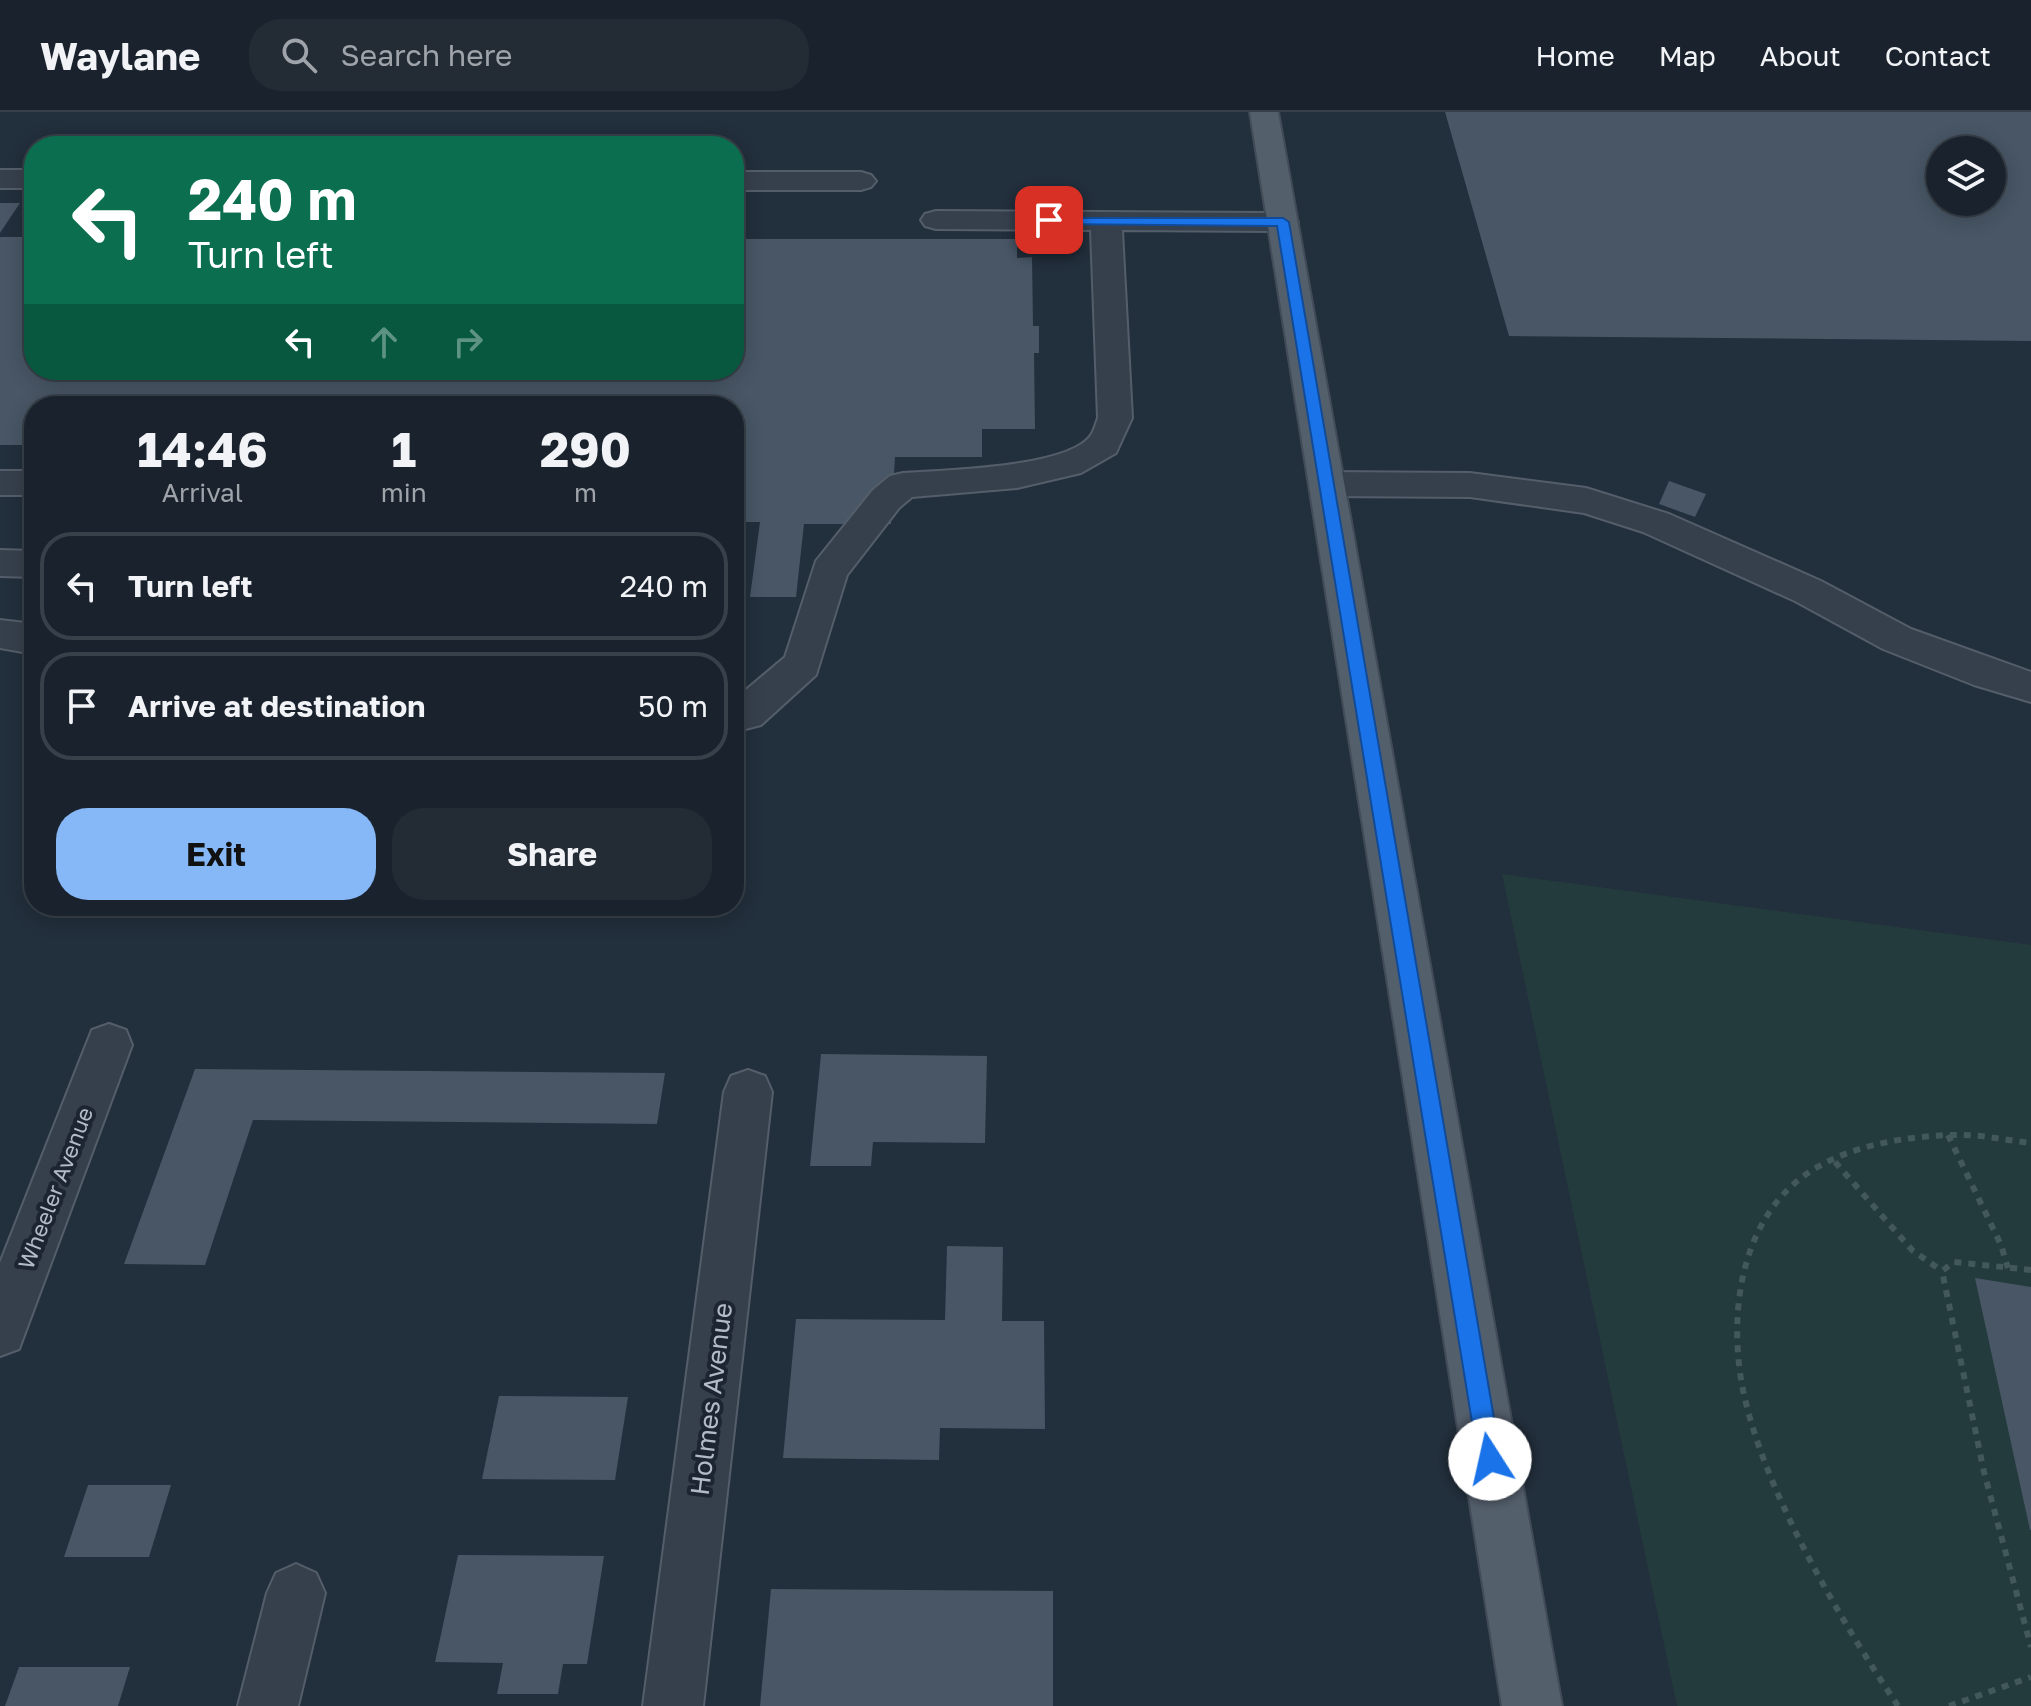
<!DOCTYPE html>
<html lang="en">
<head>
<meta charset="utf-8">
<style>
  :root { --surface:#1a232d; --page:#232b35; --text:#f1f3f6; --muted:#9fa4aa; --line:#384049; --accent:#86b8f8 }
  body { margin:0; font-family:"Golos Text",sans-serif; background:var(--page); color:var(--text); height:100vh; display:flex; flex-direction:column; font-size:30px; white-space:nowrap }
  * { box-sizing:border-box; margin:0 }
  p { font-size:26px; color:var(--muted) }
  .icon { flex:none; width:44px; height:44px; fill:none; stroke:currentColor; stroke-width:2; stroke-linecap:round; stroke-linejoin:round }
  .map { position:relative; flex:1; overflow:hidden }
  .details { position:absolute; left:24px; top:284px; width:720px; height:520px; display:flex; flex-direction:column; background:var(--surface); border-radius:32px; box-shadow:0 4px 20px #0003,0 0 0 2px var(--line) }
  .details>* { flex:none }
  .top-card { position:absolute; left:24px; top:24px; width:720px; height:244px; border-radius:32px; box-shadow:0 4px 20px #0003,0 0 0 2px var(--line); background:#0b6e4f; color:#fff; overflow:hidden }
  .fabs { position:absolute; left:1926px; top:24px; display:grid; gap:16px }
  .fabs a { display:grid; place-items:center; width:80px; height:80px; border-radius:50%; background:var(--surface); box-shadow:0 4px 20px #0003,0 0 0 2px var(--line); font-size:40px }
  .pin { position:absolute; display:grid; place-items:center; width:68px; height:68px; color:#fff; margin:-34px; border-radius:16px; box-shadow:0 4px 12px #0006 }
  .me { position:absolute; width:88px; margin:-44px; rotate:350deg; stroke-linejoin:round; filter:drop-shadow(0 0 6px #0008) }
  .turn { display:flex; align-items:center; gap:28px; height:168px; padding:0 32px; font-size:36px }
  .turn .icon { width:104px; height:104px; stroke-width:2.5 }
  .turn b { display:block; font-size:56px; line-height:68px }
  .lanes { display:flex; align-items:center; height:76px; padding:0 32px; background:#0003; justify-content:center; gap:40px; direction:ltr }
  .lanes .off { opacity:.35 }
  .eta { display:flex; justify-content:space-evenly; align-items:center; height:136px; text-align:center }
  .eta b { font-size:48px; font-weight:700; line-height:56px }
  .action { display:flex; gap:16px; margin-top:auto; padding:16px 32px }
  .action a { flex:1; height:92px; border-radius:32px; background:var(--accent); color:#111; font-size:32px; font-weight:700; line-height:92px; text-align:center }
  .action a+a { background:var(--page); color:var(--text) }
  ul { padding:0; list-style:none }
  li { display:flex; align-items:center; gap:24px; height:108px; margin:0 16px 12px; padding:0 16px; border:4px solid var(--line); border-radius:32px }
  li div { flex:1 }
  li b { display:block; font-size:30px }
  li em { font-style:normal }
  header { display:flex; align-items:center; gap:48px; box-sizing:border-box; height:112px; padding:0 40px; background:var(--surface); border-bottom:2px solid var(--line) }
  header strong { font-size:38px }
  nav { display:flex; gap:44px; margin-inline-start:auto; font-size:28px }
  .search { width:560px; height:72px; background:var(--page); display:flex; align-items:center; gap:20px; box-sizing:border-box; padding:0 28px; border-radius:32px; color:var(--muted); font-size:30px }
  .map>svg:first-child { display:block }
  .green { fill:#243b3d }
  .building { fill:#485665; fill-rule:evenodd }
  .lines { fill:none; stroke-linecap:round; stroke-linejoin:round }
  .minor-casing { stroke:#545e6a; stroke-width:4 }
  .major-casing { stroke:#424c58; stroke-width:4 }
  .path { stroke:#42585a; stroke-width:6; stroke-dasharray:7 7; stroke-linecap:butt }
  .minor { fill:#36404c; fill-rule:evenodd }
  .major { fill:#545f6c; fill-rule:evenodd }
  .route { fill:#1a73e8; stroke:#114b97; stroke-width:2 }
  .labels { text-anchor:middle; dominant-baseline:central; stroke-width:8; stroke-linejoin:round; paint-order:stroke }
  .street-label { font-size:22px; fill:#b2bbc8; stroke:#1c2531 }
  .near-street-label { font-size:26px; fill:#b2bbc8; stroke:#1c2531 }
</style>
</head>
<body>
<header>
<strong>Waylane</strong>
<div class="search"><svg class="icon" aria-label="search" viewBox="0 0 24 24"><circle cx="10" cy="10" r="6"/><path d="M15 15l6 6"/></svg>Search here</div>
<nav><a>Home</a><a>Map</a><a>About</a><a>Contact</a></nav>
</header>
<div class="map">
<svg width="2031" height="1594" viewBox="0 0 2031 1594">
  <rect width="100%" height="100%" fill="#222f3c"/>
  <!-- green -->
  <polygon class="green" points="1502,762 2031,833 2031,1594 1677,1594"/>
  <!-- building -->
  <g class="building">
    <path d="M1445 0H2031V229L1509 224ZM1940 38H1992V90H1940Z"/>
    <polygon points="0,91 20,91 0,121"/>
    <polygon points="0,125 34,125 34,258 734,258 734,127 1017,127 1017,146 1032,145 1033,214 1039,214 1039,241 1034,241 1035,317 982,317 982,345 895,345 891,412 804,412 796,485 750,485 760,410 734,410 734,294 34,294 34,333 0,333"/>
    <polygon points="1669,369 1706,382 1695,405 1659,392"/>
    <polygon points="821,942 987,944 985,1031 873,1030 871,1054 810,1054"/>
    <polygon points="195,957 665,961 657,1012 253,1008 205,1153 124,1152"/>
    <polygon points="947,1134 1003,1135 1002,1209 1044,1209 1045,1317 940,1316 939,1348 783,1346 796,1207 945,1208"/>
    <polygon points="1975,1166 2031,1175 2031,1418 2030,1418"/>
    <polygon points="499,1284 628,1285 615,1368 482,1367"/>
    <polygon points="88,1373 171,1373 149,1445 64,1445"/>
    <polygon points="458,1443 604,1444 587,1552 563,1552 558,1582 497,1582 503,1551 435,1550"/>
    <polygon points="771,1477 1053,1479 1053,1594 760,1594"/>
    <polygon points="19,1555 130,1555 118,1594 5,1594"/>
  </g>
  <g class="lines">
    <!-- minor casing -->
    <g class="minor-casing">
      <g id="minor">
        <rect x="0" y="58" width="34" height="18"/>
        <polygon points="734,60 861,60 871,63 876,69 871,75 861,78 734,78"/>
        <path d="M936 99 1283 101 1294 104 1298 110 1294 116 1283 119 1122 118 1132 306 1116 341 1081 361 1017 376 912 385 899 396 847 463 816 563 761 613 734 620V588L785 545 816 449 873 378 890 364 903 361C942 358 1069 356 1091 323 1094 319 1096 311 1098 306L1091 118 936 117 925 114 921 108 925 102Z"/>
        <rect x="0" y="359" width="34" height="24"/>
        <polygon points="1327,360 1470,361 1586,376 1669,402 1821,469 1911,517 2031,560 2031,590 1974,573 1883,537 1795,489 1643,420 1584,401 1470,385 1327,384 1314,381 1309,372 1314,363"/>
        <polygon points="0,438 34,439 34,465 0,464"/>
        <polygon points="0,508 34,512 34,542 0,536"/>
        <polygon points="109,912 126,918 132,933 19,1237 0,1244 0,1151 86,933 92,918"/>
        <polygon points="748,958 765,964 772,980 703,1594 643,1594 724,980 731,964"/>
        <polygon points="296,1452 316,1461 325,1481 298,1594 238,1594 267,1481 276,1461"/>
      </g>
    </g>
    <!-- major casing -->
    <g class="major-casing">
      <polygon id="major" points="1250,0 1278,0 1562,1594 1502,1594"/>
    </g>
    <!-- path -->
    <g class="path">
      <polyline points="1948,1023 2001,1133 2008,1156"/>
      <polyline points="1835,1050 1912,1138 1942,1159"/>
      <polyline points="2031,1158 1954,1150 1942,1159 1984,1360 2031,1535"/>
      <path d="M1898 1594C1841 1509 1768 1386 1745 1287 1727 1211 1737 1109 1808 1061 1847 1034 1906 1024 1953 1023 1979 1022 2005 1028 2031 1031"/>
      <polyline points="1949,1594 2031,1565"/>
    </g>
    <!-- minor -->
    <use href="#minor" class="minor"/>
    <!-- major -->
    <use href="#major" class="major"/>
  </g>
  <!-- route -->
  <polygon class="route" points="1045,106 1283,106 1289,110 1501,1347 1498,1355 1490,1359 1482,1355 1478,1347 1277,114 1049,112 1045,111"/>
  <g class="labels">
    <!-- street labels -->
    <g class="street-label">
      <text transform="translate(55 1076) rotate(-69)">Wheeler Avenue</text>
    </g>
    <!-- near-street labels -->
    <g class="near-street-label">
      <text transform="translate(711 1287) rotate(-83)">Holmes Avenue</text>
    </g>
  </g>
</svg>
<div class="fabs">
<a><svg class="icon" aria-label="layers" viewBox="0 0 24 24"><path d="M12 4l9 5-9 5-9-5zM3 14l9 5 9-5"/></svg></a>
</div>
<div class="pin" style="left:1049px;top:108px;background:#d93025"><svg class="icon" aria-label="arrive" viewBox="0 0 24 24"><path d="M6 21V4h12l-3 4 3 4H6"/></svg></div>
<svg class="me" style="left:1490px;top:1347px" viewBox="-20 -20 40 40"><circle r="19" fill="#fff"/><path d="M0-13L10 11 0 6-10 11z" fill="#1a73e8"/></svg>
<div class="top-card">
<div class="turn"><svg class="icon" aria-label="left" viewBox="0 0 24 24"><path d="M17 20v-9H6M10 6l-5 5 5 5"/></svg><div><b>240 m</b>Turn left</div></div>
<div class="lanes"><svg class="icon" aria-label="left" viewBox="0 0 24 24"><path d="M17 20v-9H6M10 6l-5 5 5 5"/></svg><svg class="icon off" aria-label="ahead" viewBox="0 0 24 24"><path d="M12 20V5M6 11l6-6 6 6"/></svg><svg class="icon off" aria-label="right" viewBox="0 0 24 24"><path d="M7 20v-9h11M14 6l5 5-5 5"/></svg></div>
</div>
<section class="details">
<div class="eta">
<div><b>14:46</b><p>Arrival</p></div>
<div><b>1</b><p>min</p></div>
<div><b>290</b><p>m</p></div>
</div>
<ul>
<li><svg class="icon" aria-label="left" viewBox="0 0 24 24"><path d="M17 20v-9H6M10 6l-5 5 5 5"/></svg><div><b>Turn left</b></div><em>240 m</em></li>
<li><svg class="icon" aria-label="arrive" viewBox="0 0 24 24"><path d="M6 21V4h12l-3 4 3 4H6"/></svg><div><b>Arrive at destination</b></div><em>50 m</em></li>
</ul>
<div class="action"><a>Exit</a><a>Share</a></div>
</section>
</div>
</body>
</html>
